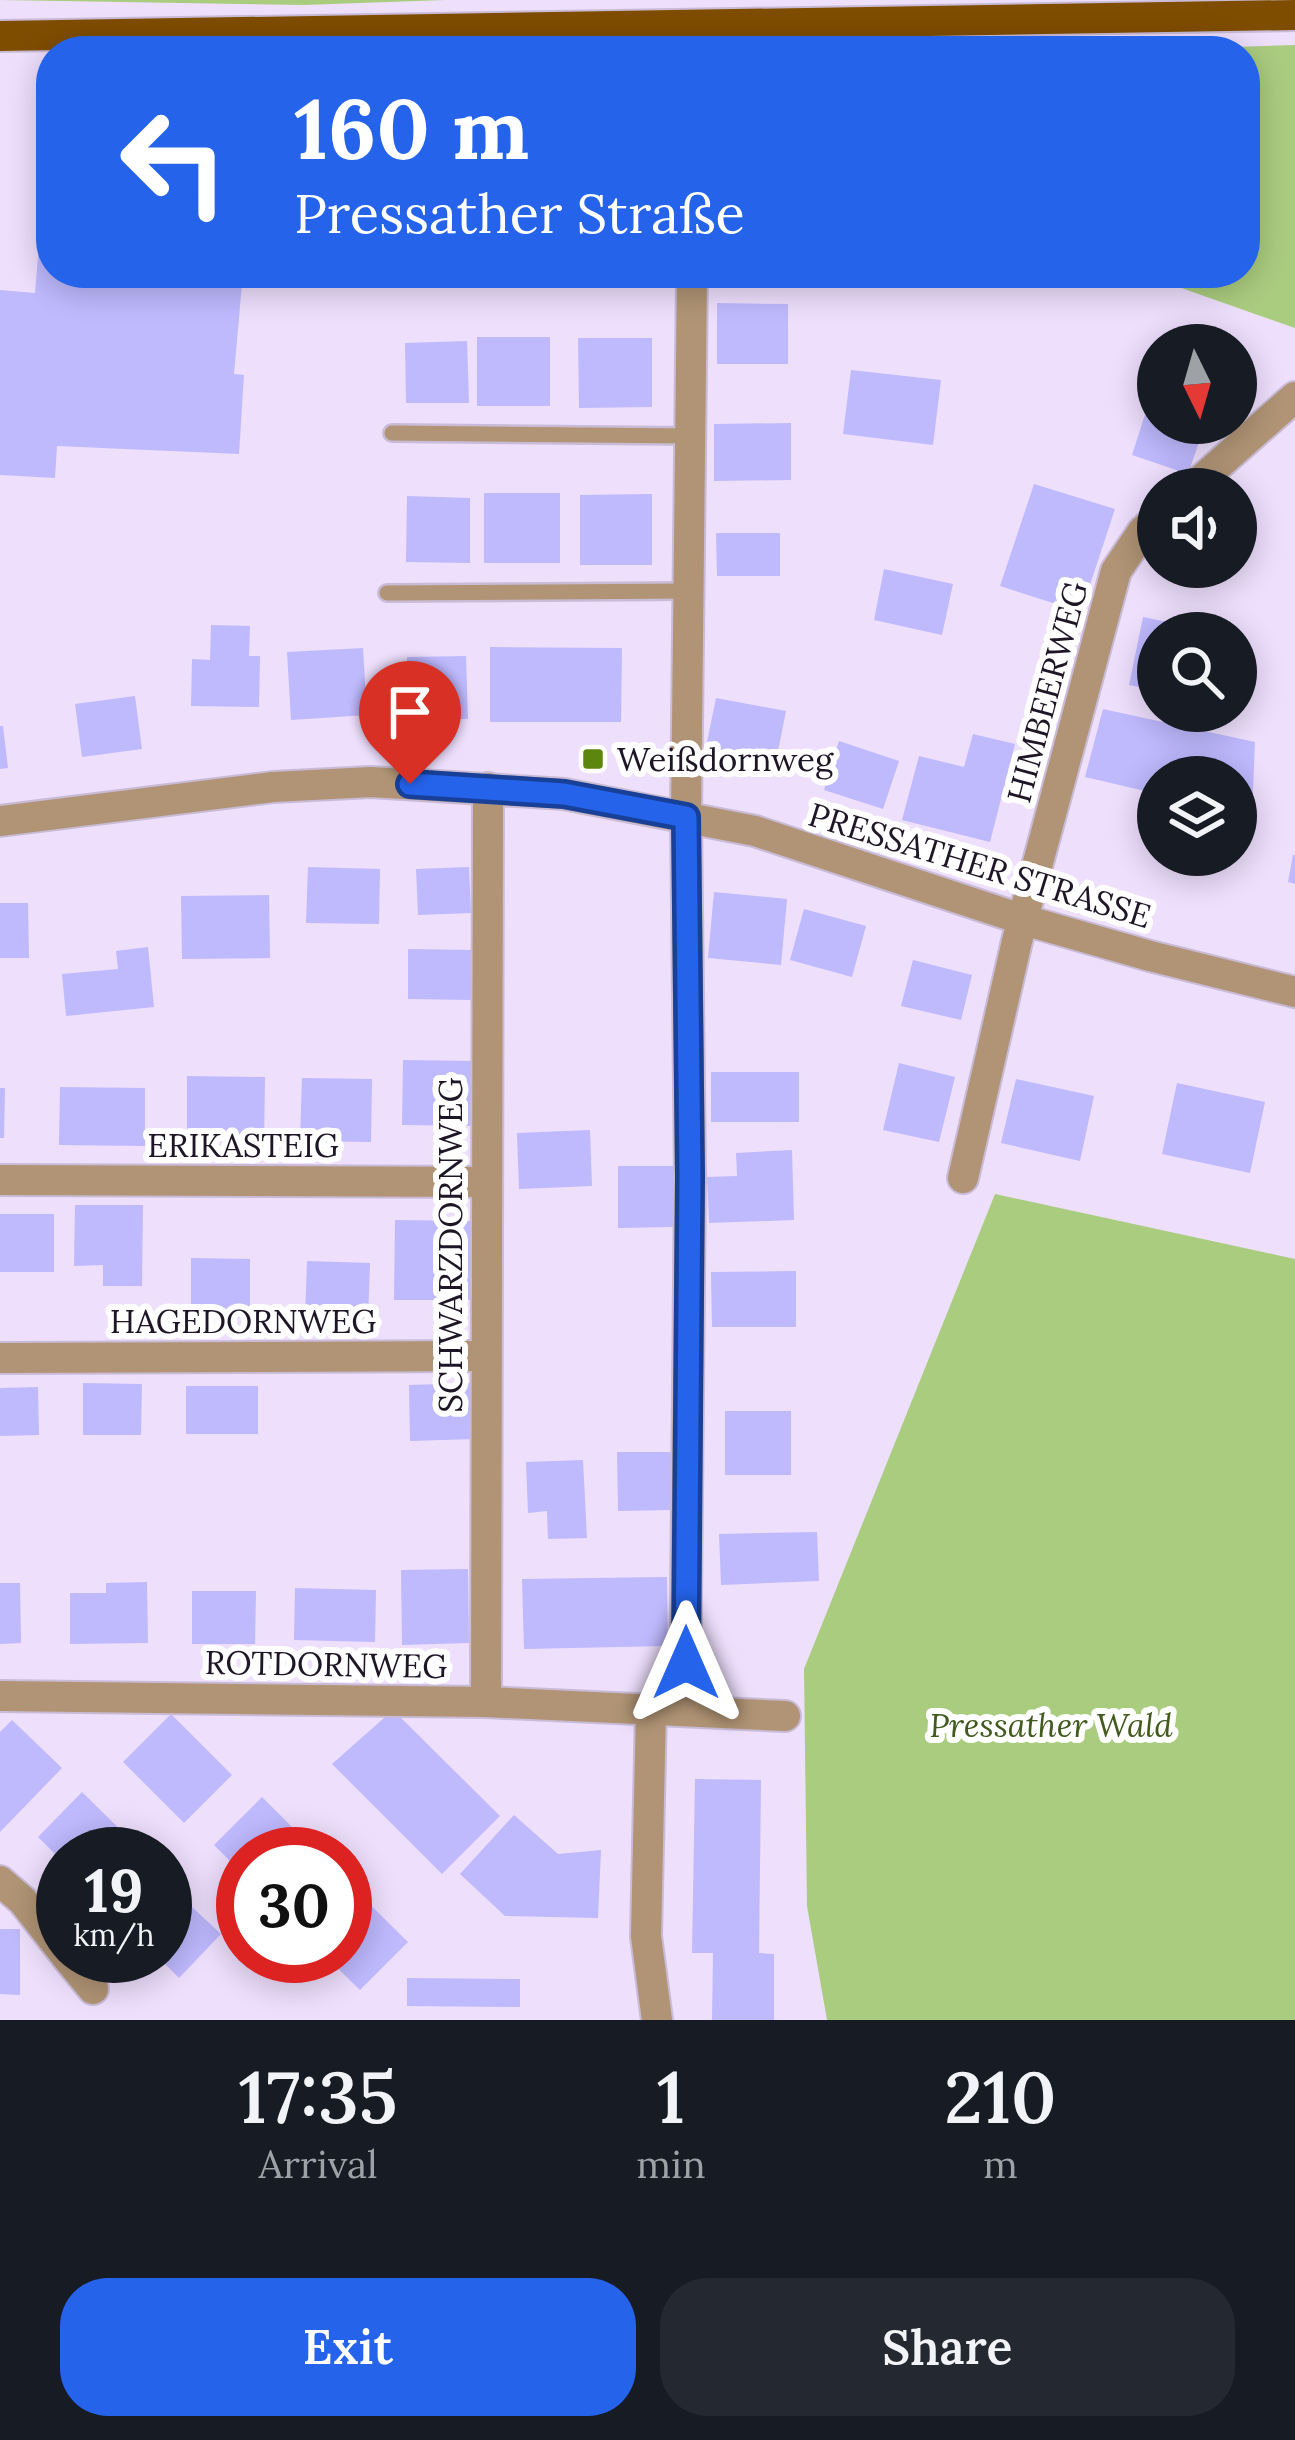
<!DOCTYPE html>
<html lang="en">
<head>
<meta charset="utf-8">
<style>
  :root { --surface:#171b24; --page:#242831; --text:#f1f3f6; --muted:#9ea1a6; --accent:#2563eb }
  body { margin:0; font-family:Lora,serif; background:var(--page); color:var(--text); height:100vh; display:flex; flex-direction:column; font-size:45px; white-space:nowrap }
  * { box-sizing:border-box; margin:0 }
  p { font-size:39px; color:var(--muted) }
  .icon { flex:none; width:66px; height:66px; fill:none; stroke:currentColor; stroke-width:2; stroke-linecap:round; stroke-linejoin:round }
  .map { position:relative; height:2020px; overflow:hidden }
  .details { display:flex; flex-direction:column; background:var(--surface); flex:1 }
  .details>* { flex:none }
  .hud { position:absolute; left:36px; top:36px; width:1224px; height:252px; border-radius:48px; box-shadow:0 6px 30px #0003; background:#2563eb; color:#fff; overflow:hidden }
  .needle { width:78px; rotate:175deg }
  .fabs { position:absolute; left:1137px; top:324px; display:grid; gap:24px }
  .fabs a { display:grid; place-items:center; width:120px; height:120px; border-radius:50%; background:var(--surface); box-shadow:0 6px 30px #0003; font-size:60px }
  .speed { position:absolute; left:36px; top:1827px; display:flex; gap:24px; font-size:60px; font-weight:700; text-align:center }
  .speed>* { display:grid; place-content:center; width:156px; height:156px; border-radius:50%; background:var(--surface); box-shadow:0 6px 30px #0003; line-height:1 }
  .speed small { font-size:30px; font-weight:400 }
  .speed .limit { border:18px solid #d22; background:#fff; color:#111 }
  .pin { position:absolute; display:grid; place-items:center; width:102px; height:102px; color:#fff; margin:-123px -51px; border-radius:50% 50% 50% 0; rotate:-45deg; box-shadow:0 0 12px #0007 }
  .pin .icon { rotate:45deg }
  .me { position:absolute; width:132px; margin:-66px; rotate:0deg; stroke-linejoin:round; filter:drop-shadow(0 0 9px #0008) }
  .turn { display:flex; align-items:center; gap:42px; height:252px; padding:0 60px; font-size:54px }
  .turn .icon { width:156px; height:156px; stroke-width:2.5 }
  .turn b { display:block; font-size:84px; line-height:102px }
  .eta { display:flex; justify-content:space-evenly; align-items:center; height:204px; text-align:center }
  .eta b { font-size:72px; font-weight:600; line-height:84px }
  .primary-button { display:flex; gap:24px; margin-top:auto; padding:24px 60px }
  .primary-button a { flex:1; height:138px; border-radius:48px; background:var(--accent); color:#fff; font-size:48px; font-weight:600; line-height:138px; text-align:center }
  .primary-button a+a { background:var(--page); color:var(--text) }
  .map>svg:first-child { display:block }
  .green { fill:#aacc7f }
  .building { fill:#bfb9fe }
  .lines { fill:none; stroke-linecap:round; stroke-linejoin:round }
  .service-casing { stroke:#c9bbd6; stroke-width:20 }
  .minor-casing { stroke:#c9bbd6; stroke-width:34 }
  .primary-casing { stroke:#c9bbd6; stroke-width:34 }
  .service { stroke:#b09475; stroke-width:15 }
  .minor { stroke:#b09475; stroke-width:30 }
  .primary { stroke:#7f4d00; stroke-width:30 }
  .route-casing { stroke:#184099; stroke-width:30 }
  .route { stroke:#2563eb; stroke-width:21 }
  .poi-dot { fill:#5d860e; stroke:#fff; stroke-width:4.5 }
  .labels { text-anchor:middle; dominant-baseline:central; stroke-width:12; stroke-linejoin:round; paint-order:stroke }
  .street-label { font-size:33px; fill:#1e1526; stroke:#fff }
  .poi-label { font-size:33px; fill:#1e1526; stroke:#fff; text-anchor:start }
  .park-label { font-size:33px; font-style:italic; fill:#425a1d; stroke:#fff }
</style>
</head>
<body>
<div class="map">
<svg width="1295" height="2020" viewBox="0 0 1295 2020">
  <rect width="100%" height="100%" fill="#eedffd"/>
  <!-- green -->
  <g class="green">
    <polygon points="0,0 445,0 304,5"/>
    <polygon points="1295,45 1295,328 1139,273 1245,273 1245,51 1110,51"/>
    <polygon points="995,1194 1295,1259 1295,2020 827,2020 807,1906 804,1669"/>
  </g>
  <!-- building -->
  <g class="building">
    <polygon points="42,208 51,209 51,273 243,273 234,374 244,375 239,454 57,446 55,478 0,475 0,290 35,293"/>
    <polygon points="717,303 788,304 788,364 717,364"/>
    <rect x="477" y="337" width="73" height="69"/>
    <polygon points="578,338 652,338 652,407 579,408"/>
    <polygon points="467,341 469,403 406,403 405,343"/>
    <polygon points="851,370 941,380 933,445 843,434"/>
    <polygon points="1148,405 1158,408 1158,423 1205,425 1188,474 1132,455"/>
    <polygon points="791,423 791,480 714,481 714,424"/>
    <polygon points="1034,484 1115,509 1081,612 1000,586"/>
    <rect x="484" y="493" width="76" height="70"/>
    <polygon points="652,494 652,565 580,565 580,495"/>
    <polygon points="407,496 470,498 470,563 406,562"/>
    <polygon points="716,533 780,533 780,576 717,576"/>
    <polygon points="884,569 953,584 942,635 874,620"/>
    <polygon points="1143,617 1211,631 1158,633 1158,691 1129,685"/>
    <polygon points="211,625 250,626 249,656 260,656 259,707 191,706 192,659 210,660"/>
    <polygon points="490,647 622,648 621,722 490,722"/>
    <polygon points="363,648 367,715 291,720 287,652"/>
    <polygon points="466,656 468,719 408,720 407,657"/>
    <polygon points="135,696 142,749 82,757 75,704"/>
    <polygon points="716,698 786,711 775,766 705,752"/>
    <polygon points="1103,709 1255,742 1252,814 1236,811 1236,777 1158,777 1158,794 1085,777"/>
    <polygon points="0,726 3,726 8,768 0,769"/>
    <polygon points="973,734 1015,744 990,842 902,820 919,756 964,767"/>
    <polygon points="839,741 899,761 883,809 824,790"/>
    <polygon points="1293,855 1295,855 1295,884 1288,882"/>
    <polygon points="308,867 380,869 379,924 306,923"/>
    <polygon points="469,867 471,913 418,915 416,869"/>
    <polygon points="714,892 787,899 781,965 708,958"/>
    <polygon points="269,895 270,958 182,959 181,896"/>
    <polygon points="0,903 28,903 29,958 0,958"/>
    <polygon points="804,909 866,926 852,977 790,960"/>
    <polygon points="148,947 154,1007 66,1016 62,974 118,969 116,951"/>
    <polygon points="408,949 472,950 472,1000 408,999"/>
    <polygon points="913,960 972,975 961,1020 901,1006"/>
    <polygon points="403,1060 475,1061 475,1126 402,1125"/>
    <polygon points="899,1063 955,1077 939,1142 883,1130"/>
    <rect x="711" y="1072" width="88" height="50"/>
    <polygon points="187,1076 265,1077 264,1141 187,1141"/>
    <polygon points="302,1078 372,1079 371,1142 300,1141"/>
    <polygon points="1016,1079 1094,1096 1080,1161 1001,1143"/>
    <polygon points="1177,1083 1265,1102 1250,1173 1162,1154"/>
    <polygon points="60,1087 145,1088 145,1146 59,1145"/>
    <polygon points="0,1088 5,1088 4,1138 0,1138"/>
    <polygon points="590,1130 592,1186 519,1189 517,1133"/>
    <polygon points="792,1150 794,1220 709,1223 707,1177 737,1176 736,1153"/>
    <polygon points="618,1166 673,1166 674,1227 618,1228"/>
    <polygon points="75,1205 143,1205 142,1286 103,1286 103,1265 74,1266"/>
    <rect x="0" y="1214" width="54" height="58"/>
    <polygon points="395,1220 471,1221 471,1300 394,1300"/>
    <polygon points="191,1258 250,1259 250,1318 191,1317"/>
    <polygon points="307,1261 370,1263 368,1321 305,1318"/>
    <polygon points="796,1271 796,1327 712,1327 711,1272"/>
    <polygon points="83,1383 142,1384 141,1435 83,1435"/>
    <polygon points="473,1383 475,1439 410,1441 409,1385"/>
    <rect x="186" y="1386" width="72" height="48"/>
    <polygon points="38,1387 39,1435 0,1436 0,1388"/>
    <rect x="725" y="1411" width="66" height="64"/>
    <polygon points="617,1452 673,1452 673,1510 618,1511"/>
    <polygon points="583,1460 587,1538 548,1539 547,1511 528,1513 526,1462"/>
    <polygon points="817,1532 819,1581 721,1585 719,1534"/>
    <polygon points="468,1569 469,1643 402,1645 401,1570"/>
    <polygon points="667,1577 668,1646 524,1649 522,1579"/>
    <polygon points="147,1582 148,1643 70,1644 70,1593 106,1593 106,1583"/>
    <polygon points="0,1583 20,1583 21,1643 0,1644"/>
    <polygon points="295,1588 376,1590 375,1642 294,1640"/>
    <polygon points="192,1591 256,1591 255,1644 192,1644"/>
    <polygon points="393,1710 500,1816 442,1874 332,1764"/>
    <polygon points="171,1714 232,1775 184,1823 123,1762"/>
    <polygon points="12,1720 62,1768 0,1832 0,1732"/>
    <polygon points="695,1779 761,1780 759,1953 774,1954 774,2020 712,2020 713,1953 692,1953"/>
    <polygon points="82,1792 141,1850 137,1854 63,1854 63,1862 38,1837"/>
    <polygon points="262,1797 319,1854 243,1854 243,1874 214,1845"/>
    <polygon points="514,1815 558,1854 601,1850 598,1918 505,1916 460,1874"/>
    <polygon points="345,1880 408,1942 360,1990 325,1956 345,1956"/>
    <polygon points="165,1882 221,1934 179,1978 157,1956 165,1956"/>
    <polygon points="0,1929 20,1929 20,1995 0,1994"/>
    <polygon points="407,1978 520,1979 520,2007 407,2006"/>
  </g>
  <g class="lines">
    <!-- service casing -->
    <g class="service-casing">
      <g id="service">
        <polyline points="392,433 691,436"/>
        <polyline points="387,593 689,591"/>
      </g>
    </g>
    <!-- minor casing -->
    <g class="minor-casing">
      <g id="minor">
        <polyline points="1191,489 1295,397"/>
        <polyline points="0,821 273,787 371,782 564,794 755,831 1024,920 1150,956 1295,992"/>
        <polyline points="963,1178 1017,941 1116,571 1143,531 1158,518"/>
        <polyline points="0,1180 486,1182"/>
        <polyline points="0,1358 485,1356"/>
        <polyline points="0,1696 486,1702 785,1716"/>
        <polyline points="486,1702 488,788"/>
        <polyline points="651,1708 646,1936 657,2020"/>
        <polyline points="685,1710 690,1176 686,816 692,273"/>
        <polyline points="0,1881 23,1901 63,1952"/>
        <polyline points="66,1956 93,1989"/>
      </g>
    </g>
    <!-- primary casing -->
    <g class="primary-casing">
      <polyline id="primary" points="0,36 1295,15"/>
    </g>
    <!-- service -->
    <use href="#service" class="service"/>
    <!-- minor -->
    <use href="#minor" class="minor"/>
    <!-- primary -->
    <use href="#primary" class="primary"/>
  </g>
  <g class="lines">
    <!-- route casing -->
    <g class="route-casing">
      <polyline id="route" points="410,784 564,794 686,817 690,1176 686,1663"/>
    </g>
    <!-- route -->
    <use href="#route" class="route"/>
  </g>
  <!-- markers -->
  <rect class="poi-dot" x="581" y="747" width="24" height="24" rx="6"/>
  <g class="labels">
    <!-- street labels -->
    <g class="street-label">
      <text transform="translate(1047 692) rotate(-75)">HIMBEERWEG</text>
      <text transform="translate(980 865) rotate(17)">PRESSATHER STRASSE</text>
      <text x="243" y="1145">ERIKASTEIG</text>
      <text transform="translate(450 1245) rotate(-90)">SCHWARZDORNWEG</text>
      <text x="243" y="1321">HAGEDORNWEG</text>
      <text transform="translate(326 1664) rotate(1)">ROTDORNWEG</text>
    </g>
    <!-- poi labels -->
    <g class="poi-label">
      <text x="617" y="759">Weißdornweg</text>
    </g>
    <!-- park labels -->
    <g class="park-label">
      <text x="1051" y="1725">Pressather Wald</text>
    </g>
  </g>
</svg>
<div class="fabs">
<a><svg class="needle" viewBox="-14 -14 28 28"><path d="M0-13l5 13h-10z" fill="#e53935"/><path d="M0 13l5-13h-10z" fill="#9ea1a6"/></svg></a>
<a><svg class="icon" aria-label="sound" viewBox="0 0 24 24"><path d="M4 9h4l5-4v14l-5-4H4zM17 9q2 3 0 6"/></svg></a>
<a><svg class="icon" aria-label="search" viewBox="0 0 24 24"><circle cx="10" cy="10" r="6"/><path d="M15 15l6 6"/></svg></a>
<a><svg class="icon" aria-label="layers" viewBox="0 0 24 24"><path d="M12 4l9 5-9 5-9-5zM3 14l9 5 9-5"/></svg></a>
</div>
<div class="speed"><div>19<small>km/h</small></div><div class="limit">30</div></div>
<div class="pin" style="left:410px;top:784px;background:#d93025"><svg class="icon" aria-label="arrive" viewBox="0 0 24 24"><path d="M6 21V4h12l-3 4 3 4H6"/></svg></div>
<svg class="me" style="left:686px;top:1663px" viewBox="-20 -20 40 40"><path d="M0-17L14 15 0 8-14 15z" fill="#2563eb" stroke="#fff" stroke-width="4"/></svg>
<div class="hud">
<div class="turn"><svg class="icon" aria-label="left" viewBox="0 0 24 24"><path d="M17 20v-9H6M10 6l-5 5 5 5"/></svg><div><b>160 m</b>Pressather Straße</div></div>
</div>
</div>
<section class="details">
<div class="eta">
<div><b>17:35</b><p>Arrival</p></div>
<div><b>1</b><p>min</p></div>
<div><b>210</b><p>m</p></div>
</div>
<div class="primary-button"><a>Exit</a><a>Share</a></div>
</section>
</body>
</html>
